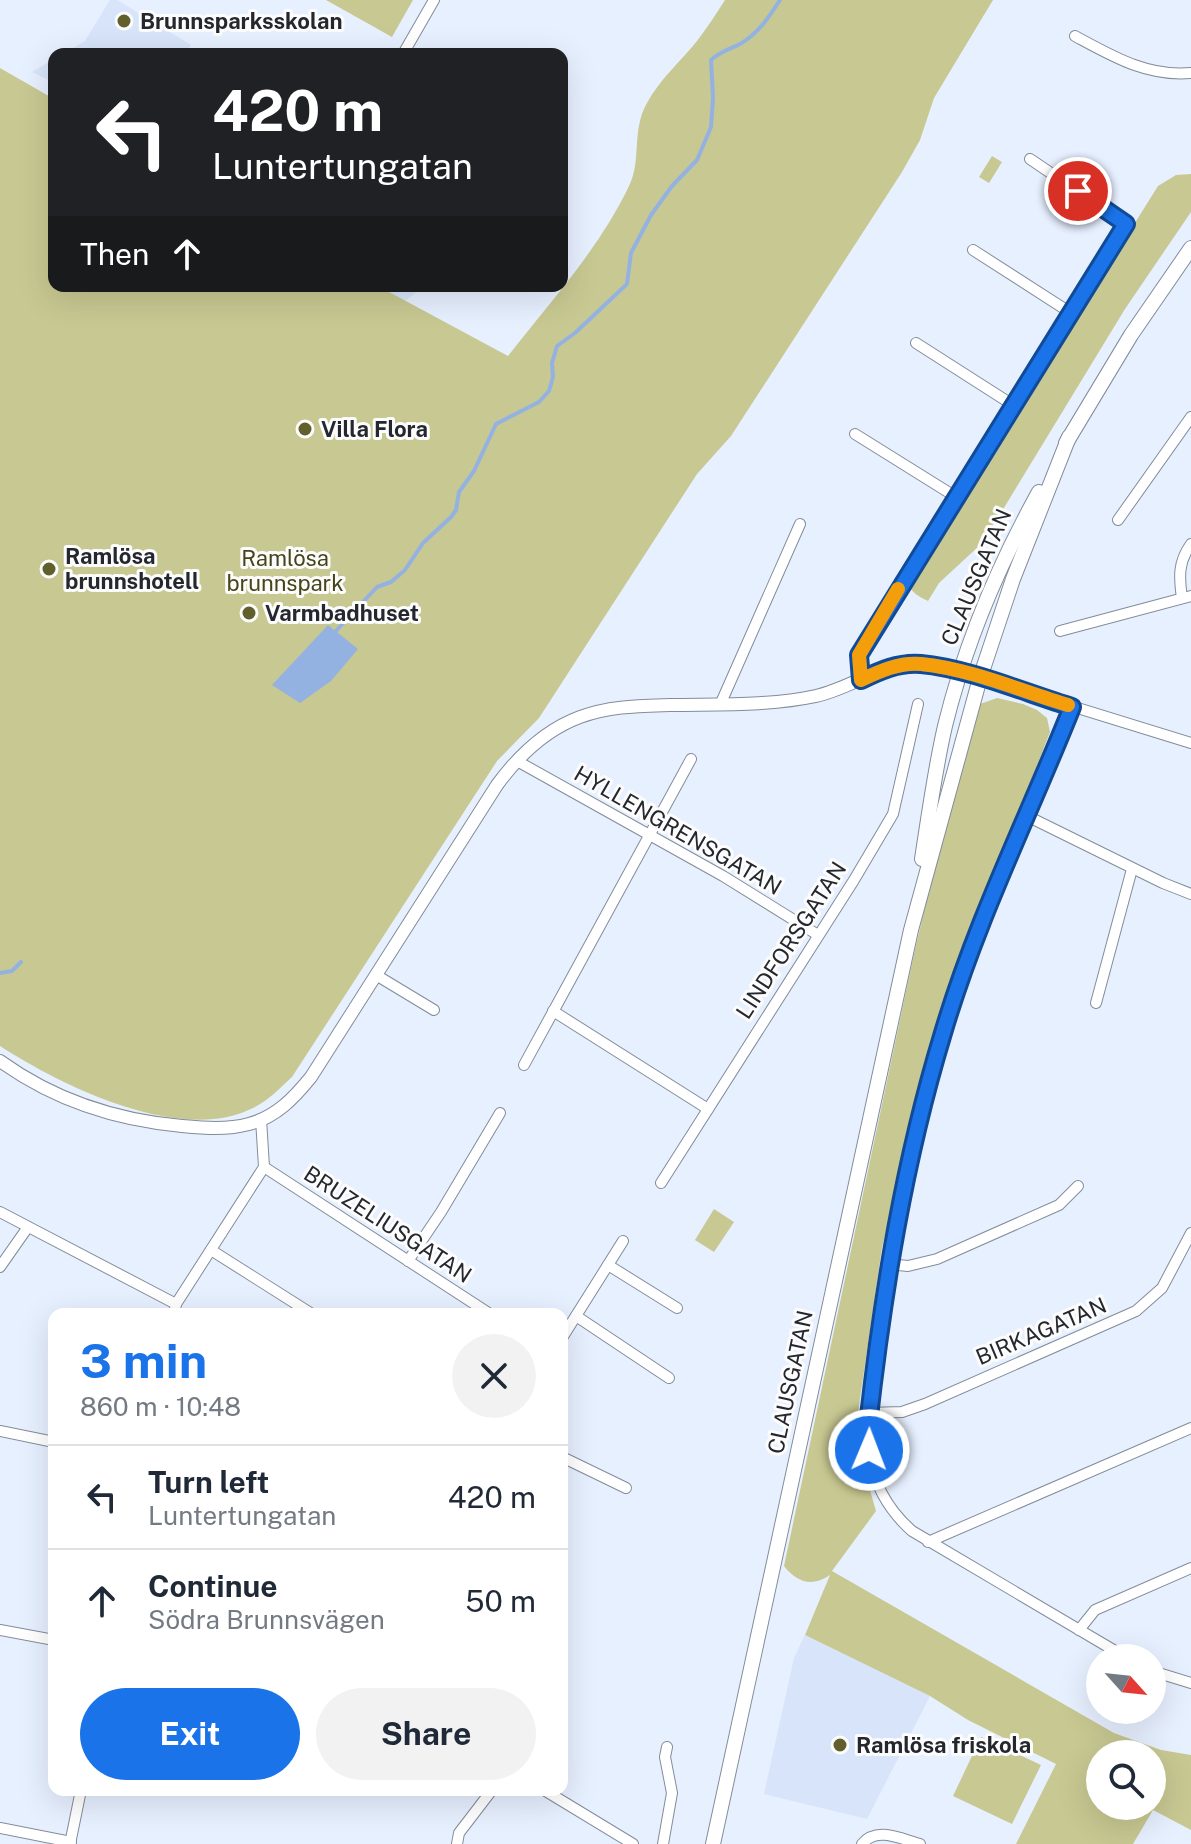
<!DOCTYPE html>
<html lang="en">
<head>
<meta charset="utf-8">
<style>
  :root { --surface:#fff; --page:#f2f2f3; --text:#1f2937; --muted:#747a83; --line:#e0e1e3; --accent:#1a73e8 }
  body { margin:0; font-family:"Public Sans",sans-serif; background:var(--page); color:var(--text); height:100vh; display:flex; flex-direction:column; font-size:30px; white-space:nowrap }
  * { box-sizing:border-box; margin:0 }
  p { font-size:26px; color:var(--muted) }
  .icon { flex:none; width:44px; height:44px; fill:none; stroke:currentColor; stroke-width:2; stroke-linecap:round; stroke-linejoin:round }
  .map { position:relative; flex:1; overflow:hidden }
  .side { position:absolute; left:48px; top:1308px; width:520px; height:488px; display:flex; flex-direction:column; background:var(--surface); border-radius:16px; box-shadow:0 8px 32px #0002 }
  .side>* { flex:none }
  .hud { position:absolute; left:48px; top:48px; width:520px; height:244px; border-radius:16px; box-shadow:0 8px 32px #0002; background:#202124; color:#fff; overflow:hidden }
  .needle { width:52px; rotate:117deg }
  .controls { position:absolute; left:1086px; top:1644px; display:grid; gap:16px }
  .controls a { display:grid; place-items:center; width:80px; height:80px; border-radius:50%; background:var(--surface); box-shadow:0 8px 32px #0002; font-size:40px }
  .pin { position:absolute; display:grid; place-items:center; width:68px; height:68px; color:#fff; margin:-34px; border:4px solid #fff; border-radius:50%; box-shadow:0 2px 8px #0007 }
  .me { position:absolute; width:88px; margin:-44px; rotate:1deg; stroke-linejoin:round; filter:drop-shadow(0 0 6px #0008) }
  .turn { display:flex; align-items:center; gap:28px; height:168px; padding:0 32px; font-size:36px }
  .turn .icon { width:104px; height:104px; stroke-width:2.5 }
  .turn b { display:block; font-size:56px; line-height:68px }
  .then { display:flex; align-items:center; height:76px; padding:0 32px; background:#0003; gap:16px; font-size:30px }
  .round { display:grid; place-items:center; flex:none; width:84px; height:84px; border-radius:42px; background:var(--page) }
  .overview { display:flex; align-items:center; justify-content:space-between; height:136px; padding:0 32px }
  h1 { font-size:48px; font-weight:700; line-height:60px; color:var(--accent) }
  .button { display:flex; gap:16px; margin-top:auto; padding:16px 32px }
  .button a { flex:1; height:92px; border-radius:48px; background:var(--accent); color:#fff; font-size:32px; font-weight:700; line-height:92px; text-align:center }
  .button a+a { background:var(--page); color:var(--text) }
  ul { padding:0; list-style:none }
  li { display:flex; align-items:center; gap:24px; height:104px; padding:0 32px; border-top:2px solid var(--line) }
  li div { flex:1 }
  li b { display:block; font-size:30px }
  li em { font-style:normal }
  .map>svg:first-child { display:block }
  .built { fill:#d7e4f9 }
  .green { fill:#c8c892; fill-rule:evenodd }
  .water { fill:#94b2e1 }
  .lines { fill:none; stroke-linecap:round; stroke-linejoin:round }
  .stream { stroke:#94b2e1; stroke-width:4 }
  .minor-casing { stroke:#838c99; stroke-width:12 }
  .tertiary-casing { stroke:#838c99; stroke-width:14 }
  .secondary-casing { stroke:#838c99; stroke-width:16 }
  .minor { stroke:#fff; stroke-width:10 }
  .tertiary { stroke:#fff; stroke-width:12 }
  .secondary { stroke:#fff; stroke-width:14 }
  .route-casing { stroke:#114b97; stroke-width:20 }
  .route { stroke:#1a73e8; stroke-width:14 }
  .slow { stroke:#f59e0b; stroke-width:14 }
  .poi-dot { fill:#61602c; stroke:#fcfcfc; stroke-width:3 }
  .labels { text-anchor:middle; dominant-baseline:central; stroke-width:6; stroke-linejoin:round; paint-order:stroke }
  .poi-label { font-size:22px; font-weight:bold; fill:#24272d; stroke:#fcfcfc; text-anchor:start }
  .park-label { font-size:22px; fill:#464418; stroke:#fcfcfc }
  .street-label { font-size:22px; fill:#24272d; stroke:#fcfcfc }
</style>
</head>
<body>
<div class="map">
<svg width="1191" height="1844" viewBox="0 0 1191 1844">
  <rect width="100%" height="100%" fill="#e7f0ff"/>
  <!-- built -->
  <g class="built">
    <polygon points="110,0 117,0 191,45 185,54 63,54 85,41"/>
    <polygon points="54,59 54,83 32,72"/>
    <polygon points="378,286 424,286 405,301"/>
    <polygon points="805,1635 930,1696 867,1819 764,1794 794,1658"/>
  </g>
  <!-- green -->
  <g class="green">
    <polygon points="326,0 413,0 392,37"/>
    <path d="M725 0H993L934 98 920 140 902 172 731 436 697 474 539 718 497 761 292 1077C280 1088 268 1101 253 1108 181 1145 62 1086 0 1046V68L54 99V286H378L508 356C550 302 599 249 629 186 642 160 631 131 647 103 660 79 680 62 697 41 707 28 716 14 725 0Z"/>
    <polygon points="992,156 1002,162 989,183 979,177"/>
    <path d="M1191 174V212L1125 309 999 516 979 546 939 583 928 601C920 597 911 593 909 584L1158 186 1176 175Z"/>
    <path d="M997 698 1023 704 1037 710 1047 718 1050 732 936 1027 882 1248 857 1419 859 1452 876 1511 832 1571 1114 1733 1161 1750 1191 1755V1830L1153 1810 1133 1844H1016L1056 1764 968 1720 930 1696 805 1635 830 1575C813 1587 797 1583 784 1566L914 954 934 868 980 704ZM1100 1754H1152V1806H1100Z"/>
    <polygon points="714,1209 734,1222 714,1252 695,1240"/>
    <polygon points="981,1737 1041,1765 1012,1824 953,1796"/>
  </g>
  <!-- water -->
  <polygon class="water" points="328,625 358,649 331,681 300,703 272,685"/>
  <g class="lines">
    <!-- stream -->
    <g class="stream">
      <path d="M334 633 377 587 391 582 405 570 423 543 451 517 456 510 459 492 474 471 496 424 539 402 549 391 553 377 552 363 557 346 575 333 627 284 631 253 651 215 672 186 697 160 711 127 713 98 711 60C721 51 728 50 740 44 758 34 769 17 780 0"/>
      <polyline points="0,973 12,971 21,962"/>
    </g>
    <!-- minor casing -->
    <g class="minor-casing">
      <g id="minor">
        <path d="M1075 36C1112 56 1147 77 1191 73"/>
        <polyline points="403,54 434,0"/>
        <polyline points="973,250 1071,313"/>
        <polyline points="916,343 1013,405"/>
        <polyline points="855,434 956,497"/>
        <polyline points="1118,520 1191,417"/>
        <path d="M1182 598C1179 577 1178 562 1191 544"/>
        <polyline points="1060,631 1191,596"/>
        <polyline points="980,678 1191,743"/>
        <polyline points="861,680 859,655 1126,224 1030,159"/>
        <polyline points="720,705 800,524"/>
        <path d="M1072 707C1032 806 987 903 952 1004 916 1111 891 1234 877 1346 872 1379 864 1415 868 1448 872 1481 888 1510 912 1531L1127 1658"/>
        <polyline points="517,761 723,876 818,935"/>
        <polyline points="1027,816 1163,883 1191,894"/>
        <polyline points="376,975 434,1010"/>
        <polyline points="1096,1003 1132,869"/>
        <polyline points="553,1011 708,1109"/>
        <polyline points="524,1065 691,759"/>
        <polyline points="264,1167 490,1314"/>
        <polyline points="661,1183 854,880 893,814 918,704"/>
        <polyline points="0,1212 176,1304"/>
        <polyline points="211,1250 312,1314"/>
        <polyline points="408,1261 441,1212 500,1113"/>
        <polyline points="888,1264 908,1266 937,1259 1059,1205 1078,1186"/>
        <polyline points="608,1265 677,1308"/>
        <polyline points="0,1267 28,1227"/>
        <polyline points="174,1314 176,1304 264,1167 261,1119"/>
        <polyline points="576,1316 669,1378"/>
        <polyline points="562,1338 623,1241"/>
        <polyline points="869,1413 902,1412 925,1404 1136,1311 1162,1288 1191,1233"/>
        <polyline points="0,1431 54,1442"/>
        <polyline points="562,1457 626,1488"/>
        <polyline points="928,1542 1191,1428"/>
        <polyline points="0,1630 54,1640"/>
        <polyline points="1079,1630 1095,1610 1191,1568"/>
        <polyline points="1152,1671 1191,1683"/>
        <polyline points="544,1790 633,1844"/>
        <polyline points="0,1828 71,1842"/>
        <polyline points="70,1844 81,1790"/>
        <polyline points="457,1844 459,1833 492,1790"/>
        <polyline points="663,1844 672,1793 665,1757 667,1747"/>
        <path d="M862 1844C877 1826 901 1839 920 1844"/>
      </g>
    </g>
    <!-- tertiary casing -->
    <g class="tertiary-casing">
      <path id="tertiary" d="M0 1061C54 1100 115 1120 182 1126 204 1128 227 1130 249 1124 276 1117 294 1098 311 1077L497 785C519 755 545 730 580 717 610 706 639 706 670 705 719 704 769 706 816 696 848 689 876 667 908 665 932 663 957 672 980 678"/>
    </g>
    <!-- secondary casing -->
    <g class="secondary-casing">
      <g id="secondary">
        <polyline points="1066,443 1131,335 1191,248"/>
        <path d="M922 859C929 814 935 769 945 726 965 644 998 566 1039 492"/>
        <polyline points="713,1844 911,930 980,678 1013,579 1069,437"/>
      </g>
    </g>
    <!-- minor -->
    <use href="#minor" class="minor"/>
    <!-- tertiary -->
    <use href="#tertiary" class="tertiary"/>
    <!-- secondary -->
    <use href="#secondary" class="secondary"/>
  </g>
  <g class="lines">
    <!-- route casing -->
    <g class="route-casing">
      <path id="route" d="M869 1450 868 1425C883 1292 904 1161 943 1033 976 921 1029 815 1072 707 1026 693 967 668 921 664 899 662 879 671 861 680L859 655 1126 224 1078 191"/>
    </g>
    <!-- route -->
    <use href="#route" class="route"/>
    <!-- slow -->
    <path class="slow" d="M898 589 859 655 861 680C880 671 900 662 921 664 971 669 1021 691 1068 705"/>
  </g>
  <!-- markers -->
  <g class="poi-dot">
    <circle cx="124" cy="21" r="8"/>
    <circle cx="305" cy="429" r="8"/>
    <circle cx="49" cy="569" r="8"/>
    <circle cx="249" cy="613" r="8"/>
    <circle cx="840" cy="1745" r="8"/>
  </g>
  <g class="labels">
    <!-- poi labels -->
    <g class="poi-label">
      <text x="140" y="21">Brunnsparksskolan</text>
      <text x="321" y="429">Villa Flora</text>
      <text x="65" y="556">Ramlösa<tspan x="65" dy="25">brunnshotell</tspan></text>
      <text x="265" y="613">Varmbadhuset</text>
      <text x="856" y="1745">Ramlösa friskola</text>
    </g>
    <!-- park labels -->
    <g class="park-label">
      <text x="285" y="558">Ramlösa<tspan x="285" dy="25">brunnspark</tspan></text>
    </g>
    <!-- street labels -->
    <g class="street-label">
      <text transform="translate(976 577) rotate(-67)">CLAUSGATAN</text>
      <text transform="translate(678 830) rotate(30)">HYLLENGRENSGATAN</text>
      <text transform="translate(791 940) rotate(-57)">LINDFORSGATAN</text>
      <text transform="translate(388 1224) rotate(33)">BRUZELIUSGATAN</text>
      <text transform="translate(1041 1331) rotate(-23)">BIRKAGATAN</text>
      <text transform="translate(790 1382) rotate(-78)">CLAUSGATAN</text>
    </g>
  </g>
</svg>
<div class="controls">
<a><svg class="needle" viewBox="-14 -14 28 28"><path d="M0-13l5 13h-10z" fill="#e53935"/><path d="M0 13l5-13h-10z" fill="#747a83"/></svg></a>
<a><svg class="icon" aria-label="search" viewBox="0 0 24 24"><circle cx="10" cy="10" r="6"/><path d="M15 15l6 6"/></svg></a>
</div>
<div class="pin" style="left:1078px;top:191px;background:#d93025"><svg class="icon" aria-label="arrive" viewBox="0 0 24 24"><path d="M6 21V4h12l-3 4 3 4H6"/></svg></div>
<svg class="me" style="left:869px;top:1450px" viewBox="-20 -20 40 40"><circle r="17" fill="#1a73e8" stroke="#fff" stroke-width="3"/><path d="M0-11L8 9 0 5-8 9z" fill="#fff"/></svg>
<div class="hud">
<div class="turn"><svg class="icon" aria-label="left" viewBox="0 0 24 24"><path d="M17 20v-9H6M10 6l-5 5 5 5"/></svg><div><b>420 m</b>Luntertungatan</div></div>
<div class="then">Then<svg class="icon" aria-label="ahead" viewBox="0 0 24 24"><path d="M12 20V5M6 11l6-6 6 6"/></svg></div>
</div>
<section class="side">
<div class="overview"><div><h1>3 min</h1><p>860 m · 10:48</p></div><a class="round"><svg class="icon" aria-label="close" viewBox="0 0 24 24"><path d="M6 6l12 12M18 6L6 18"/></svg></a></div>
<ul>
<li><svg class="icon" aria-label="left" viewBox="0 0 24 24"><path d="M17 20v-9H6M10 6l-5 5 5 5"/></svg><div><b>Turn left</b><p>Luntertungatan</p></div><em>420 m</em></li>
<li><svg class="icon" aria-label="ahead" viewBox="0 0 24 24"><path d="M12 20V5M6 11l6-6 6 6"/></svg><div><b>Continue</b><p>Södra Brunnsvägen</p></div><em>50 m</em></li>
</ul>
<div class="button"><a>Exit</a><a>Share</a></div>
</section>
</div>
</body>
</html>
